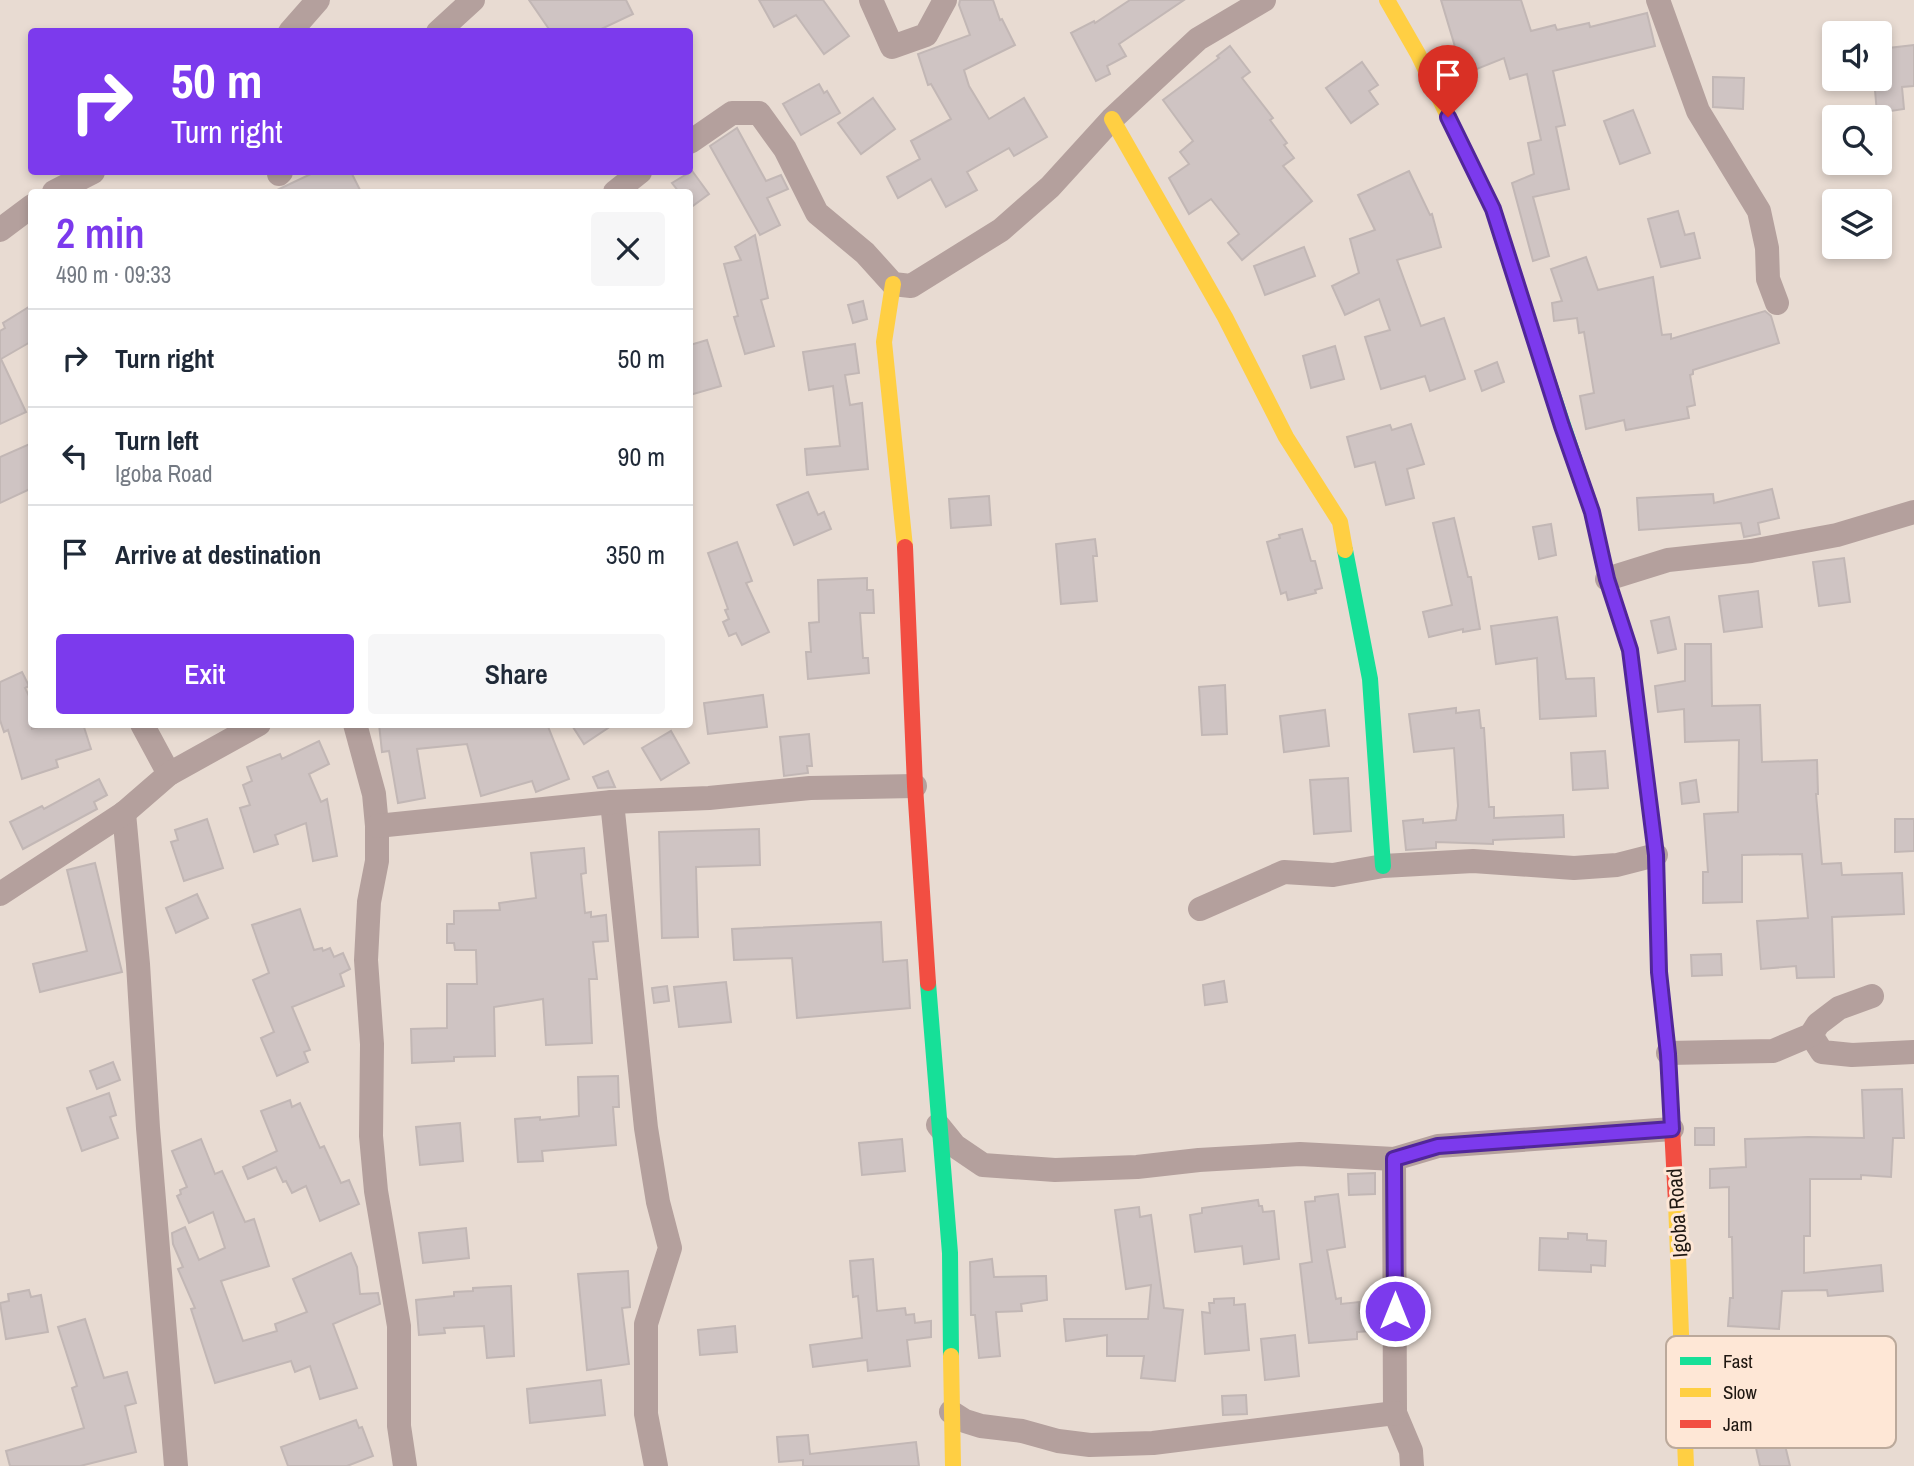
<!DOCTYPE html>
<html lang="en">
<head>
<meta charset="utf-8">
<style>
  :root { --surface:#fff; --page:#f6f6f7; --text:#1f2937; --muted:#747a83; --line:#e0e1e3; --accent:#7c3aed }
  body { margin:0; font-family:"Archivo Narrow",sans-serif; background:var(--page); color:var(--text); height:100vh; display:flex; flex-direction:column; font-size:26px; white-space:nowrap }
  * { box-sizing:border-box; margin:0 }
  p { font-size:23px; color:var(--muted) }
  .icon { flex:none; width:38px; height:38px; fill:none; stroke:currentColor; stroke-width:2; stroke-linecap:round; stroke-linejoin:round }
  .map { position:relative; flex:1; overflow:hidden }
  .panel { position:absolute; left:28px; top:189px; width:665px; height:539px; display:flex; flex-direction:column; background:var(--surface); border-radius:7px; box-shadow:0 4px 10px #0003 }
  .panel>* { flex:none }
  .top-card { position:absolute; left:28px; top:28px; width:665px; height:147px; border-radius:7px; box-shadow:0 4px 10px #0003; background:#7c3aed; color:#fff; overflow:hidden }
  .controls { position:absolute; left:1822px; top:21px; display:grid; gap:14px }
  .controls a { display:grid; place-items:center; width:70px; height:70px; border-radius:7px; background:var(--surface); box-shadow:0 4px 10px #0003; font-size:35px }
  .pin { position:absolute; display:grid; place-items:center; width:60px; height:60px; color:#fff; margin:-72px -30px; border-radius:50% 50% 50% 0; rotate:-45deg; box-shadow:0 0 7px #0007 }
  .pin .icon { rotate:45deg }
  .me { position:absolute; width:77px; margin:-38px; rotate:0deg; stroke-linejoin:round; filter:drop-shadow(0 0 5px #0008) }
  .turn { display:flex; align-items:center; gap:24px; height:147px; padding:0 28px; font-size:32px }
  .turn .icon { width:91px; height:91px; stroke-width:2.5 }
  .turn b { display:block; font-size:49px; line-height:60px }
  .round { display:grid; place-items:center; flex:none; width:74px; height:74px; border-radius:7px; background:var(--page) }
  .summary { display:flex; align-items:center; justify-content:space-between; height:119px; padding:0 28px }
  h1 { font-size:42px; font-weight:600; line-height:52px; color:var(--accent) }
  .cta { display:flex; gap:14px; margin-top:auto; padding:14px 28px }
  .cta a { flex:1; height:80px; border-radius:7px; background:var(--accent); color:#fff; font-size:28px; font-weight:600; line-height:80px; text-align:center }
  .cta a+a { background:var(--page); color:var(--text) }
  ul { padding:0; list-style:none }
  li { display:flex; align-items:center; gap:21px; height:98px; padding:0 28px; border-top:2px solid var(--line) }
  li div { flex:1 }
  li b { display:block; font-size:26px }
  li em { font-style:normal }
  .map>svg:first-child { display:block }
  .building { fill:#cfc4c3; stroke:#c2b7b5; stroke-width:2 }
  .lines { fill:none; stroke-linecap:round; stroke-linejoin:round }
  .street { stroke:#b4a09d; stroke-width:24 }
  .fast { stroke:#16e098; stroke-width:16 }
  .slow { stroke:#ffcf43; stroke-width:16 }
  .jam { stroke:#f24e42; stroke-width:16 }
  .route-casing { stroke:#51269a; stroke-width:18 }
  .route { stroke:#7c3aed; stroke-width:12 }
  .labels { text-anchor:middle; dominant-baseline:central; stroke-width:6; stroke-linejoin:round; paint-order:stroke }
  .street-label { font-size:21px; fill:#1f1711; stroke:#fee7d6 }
  .key { fill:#fee7d6; stroke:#bba99b; stroke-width:2 }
  .key-label { font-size:19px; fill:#1f1711 }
</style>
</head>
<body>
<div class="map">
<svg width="1914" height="1466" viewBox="0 0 1914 1466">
  <rect width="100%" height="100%" fill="#e8dbd2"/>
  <!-- building -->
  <g class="building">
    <polygon points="529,0 626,0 633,14 595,32 551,32"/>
    <polygon points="759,0 823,0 849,36 824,54 796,15 774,27"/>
    <polygon points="960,0 993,0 1000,20 1002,19 1015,45 964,70 969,86 989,119 1024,98 1047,137 1014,156 1009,148 967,172 977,190 946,207 931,179 898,198 887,177 920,159 911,141 951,119 931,84 928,85 918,54 970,35 959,5"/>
    <polygon points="1130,0 1184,0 1119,44 1126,56 1107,66 1110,74 1096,81 1071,33 1094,21 1095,23"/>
    <polygon points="1441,0 1521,0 1531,31 1555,25 1557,30 1589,23 1590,27 1647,13 1655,46 1553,71 1565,125 1556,127 1569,189 1533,197 1549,256 1533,261 1512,183 1534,174 1528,143 1541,140 1527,74 1510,79 1504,58 1474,70 1477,77 1458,85 1445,54 1456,50"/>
    <polygon points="1914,45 1914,86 1902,87 1904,109 1877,113 1874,79 1880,79 1880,49"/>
    <polygon points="1230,46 1250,72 1242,78 1273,118 1270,120 1287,143 1284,145 1294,158 1283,166 1312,201 1242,260 1228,243 1239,234 1211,199 1189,214 1169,178 1189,164 1180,152 1193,141 1163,100 1219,58 1217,56"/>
    <polygon points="1362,62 1378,85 1369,91 1378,104 1351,123 1326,88"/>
    <polygon points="1713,77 1744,78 1743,109 1713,107"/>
    <polygon points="819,84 824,93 827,91 840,113 801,135 783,104"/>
    <polygon points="873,98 895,129 861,154 838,123"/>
    <polygon points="1633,110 1650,153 1620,164 1604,121"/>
    <polygon points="737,128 766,181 781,175 788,189 767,198 780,225 760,235 710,146"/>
    <polygon points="690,168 709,194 690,208 690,192 679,192 672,183 690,172"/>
    <polygon points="1409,171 1430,215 1432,214 1441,247 1397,260 1421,326 1444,318 1465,379 1430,391 1425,376 1381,389 1365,337 1390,330 1379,299 1345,315 1332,286 1359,273 1350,239 1375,230 1358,195"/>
    <polygon points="315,172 351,172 361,192 273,192"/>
    <polygon points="1678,211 1685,235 1694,233 1700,258 1661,267 1648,219"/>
    <polygon points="755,235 768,298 761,300 774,346 745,354 734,317 738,316 724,264 741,260 735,247"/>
    <polygon points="1304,247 1315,276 1265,295 1254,266"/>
    <polygon points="1586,257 1598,290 1653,277 1662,335 1671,334 1671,339 1765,311 1771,316 1779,343 1693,370 1693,374 1690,375 1695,405 1687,407 1689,418 1626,430 1624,420 1586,429 1580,396 1594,393 1584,332 1579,333 1577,318 1554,321 1552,303 1562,301 1551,269"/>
    <polygon points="863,301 867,319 853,323 848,305"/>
    <polygon points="32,305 32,341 1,359 26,412 0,424 0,331 5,328 3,323"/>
    <polygon points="707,340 721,386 690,395 690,345"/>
    <polygon points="855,344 859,373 845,375 850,405 862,403 868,469 807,475 805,449 840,446 833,386 809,390 803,352"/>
    <polygon points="1335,346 1344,379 1311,388 1303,356"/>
    <polygon points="1497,362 1504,382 1482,391 1475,371"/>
    <polygon points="1411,424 1424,464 1407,469 1414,498 1386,505 1375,462 1355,467 1347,437 1390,425 1392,430"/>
    <polygon points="32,443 32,488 0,503 0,457"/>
    <polygon points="1772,489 1779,518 1758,523 1760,534 1744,537 1741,523 1639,530 1637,498 1713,494 1714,503"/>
    <polygon points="808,492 818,515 824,512 831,529 794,545 777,505"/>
    <polygon points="989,496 991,525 951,528 949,499"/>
    <polygon points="1454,518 1468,577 1471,577 1480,629 1463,632 1463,629 1429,637 1423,612 1452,605 1433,523"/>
    <polygon points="1551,524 1556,555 1539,559 1533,527"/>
    <polygon points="1302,529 1311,561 1315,561 1322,588 1315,590 1316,593 1288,600 1286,592 1281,594 1267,542 1280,538 1279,535"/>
    <polygon points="1095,539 1097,556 1093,556 1097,601 1061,604 1056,544"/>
    <polygon points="737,542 752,581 746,583 769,632 742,645 736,633 729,636 723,622 729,619 725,610 728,609 708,553"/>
    <polygon points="1844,558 1850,602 1819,606 1813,562"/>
    <polygon points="867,578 867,590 873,590 874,613 860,613 863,658 868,658 869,673 808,679 806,652 811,652 809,623 819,622 818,580"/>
    <polygon points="1758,591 1762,627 1724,632 1719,596"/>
    <polygon points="1557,617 1566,679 1594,678 1596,716 1540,719 1537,658 1496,664 1491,626"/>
    <polygon points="1669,617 1676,649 1658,653 1651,621"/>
    <polygon points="1685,644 1711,644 1712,706 1760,705 1762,762 1817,760 1818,794 1816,794 1822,864 1841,863 1842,875 1902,873 1904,914 1832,917 1834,977 1797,978 1796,966 1761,969 1757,921 1808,918 1802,854 1742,855 1742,902 1703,903 1703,872 1708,872 1704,814 1738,812 1739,740 1685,742 1684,709 1658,712 1655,686 1685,681"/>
    <polygon points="22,672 29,686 25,688 32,702 32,729 48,724 83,724 91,749 56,760 58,767 22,779 8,730 4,732 0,720 0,682"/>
    <polygon points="1225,685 1227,734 1202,735 1199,687"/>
    <polygon points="763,695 767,727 708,734 704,703"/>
    <polygon points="1456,708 1456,713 1479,710 1481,728 1484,728 1489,807 1494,807 1494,818 1563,815 1564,837 1493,840 1493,844 1436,842 1436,848 1406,850 1403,821 1423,819 1423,823 1456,820 1458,806 1454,748 1414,752 1409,714"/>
    <polygon points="1325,710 1329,746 1284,752 1280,716"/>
    <polygon points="379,724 547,724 569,779 536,792 532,781 481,796 467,744 417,749 425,798 398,803 389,751 382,752"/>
    <polygon points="571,724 614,724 584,744"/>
    <polygon points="671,731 689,763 661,780 642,748"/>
    <polygon points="809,734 812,766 807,766 808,773 784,776 780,737"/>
    <polygon points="319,741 329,764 309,774 321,802 327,799 337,856 313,861 306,823 275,835 278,844 254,852 240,808 250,805 243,785 252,781 247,767 280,754 282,759"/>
    <polygon points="1605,751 1608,788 1573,790 1571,753"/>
    <polygon points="608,771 615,787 598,788 593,777"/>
    <polygon points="1348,778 1351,831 1314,834 1310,780"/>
    <polygon points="99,779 107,795 94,802 97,809 23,849 10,822 42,806 44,809"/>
    <polygon points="1696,780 1699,802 1682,804 1680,783"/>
    <polygon points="207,819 223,868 184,881 171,842 178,840 175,830"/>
    <polygon points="1895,819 1914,819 1914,851 1895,852"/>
    <polygon points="759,829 760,865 696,867 698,937 662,938 659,832"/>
    <polygon points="584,848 586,873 581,874 585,913 591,912 591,917 606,915 608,941 593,942 597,979 589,979 592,1043 546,1045 543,999 494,1007 495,1056 454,1057 454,1061 412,1063 411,1029 447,1028 447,984 477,984 476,950 455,950 454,943 447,943 447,924 454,924 454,911 500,910 499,903 536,898 531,853"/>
    <polygon points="95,863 122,972 40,992 33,964 87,951 67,870"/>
    <polygon points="197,894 208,918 176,933 166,908"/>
    <polygon points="300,909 314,950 322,948 323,951 330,948 334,957 343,953 350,969 340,974 344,986 292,1007 310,1050 304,1052 308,1062 277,1076 261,1038 274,1032 253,980 269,973 252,925"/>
    <polygon points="881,922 883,962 907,960 910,1008 797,1018 792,958 734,960 732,929"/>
    <polygon points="1721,954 1722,975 1692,976 1691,955"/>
    <polygon points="1224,981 1227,1002 1205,1005 1203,985"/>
    <polygon points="726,982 731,1022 679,1027 674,987"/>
    <polygon points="667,986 669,1001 654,1003 652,988"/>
    <polygon points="113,1062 120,1080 97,1089 90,1071"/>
    <polygon points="618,1076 619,1107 613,1107 616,1145 542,1151 543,1161 518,1162 515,1119 540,1117 540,1120 579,1116 578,1077"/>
    <polygon points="1902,1089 1904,1138 1893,1138 1891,1177 1861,1175 1861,1179 1810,1179 1810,1236 1804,1236 1804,1273 1881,1265 1883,1291 1828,1296 1827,1290 1782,1291 1779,1329 1728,1326 1730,1298 1733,1298 1732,1237 1729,1237 1729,1187 1710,1188 1710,1169 1746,1167 1745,1139 1808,1137 1864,1138 1862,1090"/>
    <polygon points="109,1093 116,1115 110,1117 118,1138 82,1151 67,1108"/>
    <polygon points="290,1100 292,1107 300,1103 320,1148 324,1146 341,1183 349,1180 359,1204 320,1221 306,1186 292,1193 286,1181 283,1182 276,1167 248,1179 243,1167 277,1151 261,1111"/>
    <polygon points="460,1123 463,1161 420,1165 416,1127"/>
    <rect x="1695" y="1128" width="19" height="17"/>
    <polygon points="201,1139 215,1174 222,1171 245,1222 254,1219 269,1266 221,1281 243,1341 277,1331 275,1324 307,1312 293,1279 351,1253 357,1267 360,1294 378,1293 380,1304 333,1324 357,1388 320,1399 310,1366 295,1372 291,1361 215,1383 191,1309 195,1308 178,1269 183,1267 173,1244 172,1233 185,1227 199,1260 225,1248 213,1212 189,1223 177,1196 181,1194 180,1190 187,1187 172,1151"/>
    <polygon points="902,1139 905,1171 862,1175 859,1143"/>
    <polygon points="1375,1173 1375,1194 1349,1195 1348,1174"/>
    <polygon points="1338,1194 1345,1247 1327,1250 1336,1299 1341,1298 1341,1304 1359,1302 1360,1313 1368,1313 1370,1331 1357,1332 1357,1339 1309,1343 1300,1264 1312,1262 1305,1202 1315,1201 1315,1197"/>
    <polygon points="1258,1200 1259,1206 1262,1206 1263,1212 1274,1211 1279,1259 1244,1264 1242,1246 1195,1252 1190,1215 1202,1213 1202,1208"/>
    <polygon points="1139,1207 1140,1217 1151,1215 1164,1308 1183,1310 1175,1381 1141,1378 1144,1356 1107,1356 1107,1335 1066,1341 1064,1319 1148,1319 1151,1285 1126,1289 1115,1210"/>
    <polygon points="466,1228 469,1258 423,1263 419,1233"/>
    <polygon points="1568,1233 1587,1234 1587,1240 1606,1241 1605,1266 1591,1265 1591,1272 1539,1270 1540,1238 1568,1239"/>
    <polygon points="873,1259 877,1311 905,1308 906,1315 914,1314 915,1323 931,1321 931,1337 907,1340 910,1366 868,1371 867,1360 813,1367 810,1345 862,1338 858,1296 853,1297 850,1261"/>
    <polygon points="992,1259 994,1277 1046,1276 1047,1300 1021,1304 1022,1311 996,1312 1000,1356 979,1358 975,1315 971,1315 970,1262"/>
    <polygon points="628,1271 630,1307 622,1308 629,1364 587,1370 578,1274"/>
    <polygon points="511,1286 514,1356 487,1358 484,1326 444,1328 445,1333 419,1335 416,1300 454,1296 454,1292 473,1291 473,1288"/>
    <polygon points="29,1290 31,1297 41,1295 48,1332 6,1339 0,1303 9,1301 8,1294"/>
    <polygon points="1234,1298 1234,1305 1245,1304 1249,1350 1205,1354 1202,1312 1210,1313 1209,1303 1214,1303 1214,1299"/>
    <polygon points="85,1319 104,1378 127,1372 136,1403 125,1406 136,1452 80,1466 10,1466 6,1451 84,1428 72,1388 77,1386 58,1327"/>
    <polygon points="735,1326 737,1352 700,1355 698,1330"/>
    <polygon points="1295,1335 1299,1376 1265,1380 1261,1339"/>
    <polygon points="601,1380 605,1415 530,1423 527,1389"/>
    <polygon points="1246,1395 1247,1414 1223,1415 1222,1396"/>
    <polygon points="356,1420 359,1428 362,1427 373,1456 347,1466 288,1466 281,1447"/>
    <polygon points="808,1435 810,1454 916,1442 919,1466 803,1466 803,1460 779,1462 777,1437"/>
    <polygon points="1784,1441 1790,1466 1760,1466 1756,1448"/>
  </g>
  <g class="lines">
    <!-- street -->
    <g class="street">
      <polyline points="871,0 892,47 926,35 945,0"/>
      <polyline points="1658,0 1698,111 1759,211 1767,248 1768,279 1777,303"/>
      <polyline points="290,32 318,0"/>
      <polyline points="438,32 473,0"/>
      <polyline points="690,142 732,113 759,113 785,149 817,213 865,253 893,284 911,286 1001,230 1050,187 1112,119 1198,39 1264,0"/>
      <polyline points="279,174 281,172"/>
      <polyline points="54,192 93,172"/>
      <polyline points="615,192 640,172"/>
      <polyline points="0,230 32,206"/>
      <polyline points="1607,579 1668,560 1751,551 1837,535 1914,512"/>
      <polyline points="142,724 169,774"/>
      <polyline points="355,724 374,794 377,826 377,861 369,902 366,960 372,1044 371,1136 376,1191 399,1326 399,1426 405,1466"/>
      <polyline points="612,802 646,1128 658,1202 670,1248 646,1324 646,1414 656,1466"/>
      <polyline points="124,813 138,964 148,1128 176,1466"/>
      <polyline points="377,826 612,802 709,798 810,788 915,786"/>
      <polyline points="0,894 124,813 169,774 259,724"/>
      <polyline points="1200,909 1284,872 1333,875 1383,866 1473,861 1574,868 1617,865 1656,855"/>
      <polyline points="1811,1035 1822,1052 1852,1055 1914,1052"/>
      <polyline points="1668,1053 1773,1051 1811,1035 1818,1024 1839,1008 1872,996"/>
      <polyline points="938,1125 955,1146 983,1165 1055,1170 1137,1167 1199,1160 1300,1154 1394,1159 1438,1146 1672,1129"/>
      <polyline points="1394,1159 1395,1413 1411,1451 1412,1466"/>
      <polyline points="951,1412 965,1421 981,1426 1022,1431 1058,1441 1090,1445 1153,1443 1395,1413"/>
    </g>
    <!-- fast -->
    <g class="fast">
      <polyline points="1535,341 1592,512 1607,579 1618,612"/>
      <polyline points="1345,550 1370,679 1383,866"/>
      <polyline points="928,983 950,1253 951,1356"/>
    </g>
    <!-- slow -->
    <g class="slow">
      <polyline points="1387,0 1418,54 1493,209 1535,341"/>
      <polyline points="1112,119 1225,317 1286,437 1340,522 1345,550"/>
      <polyline points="893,284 884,342 905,547"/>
      <polyline points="1676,1202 1686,1466"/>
      <polyline points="951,1356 953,1466"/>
    </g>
    <!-- jam -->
    <g class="jam">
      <polyline points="905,547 915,786 928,983"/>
      <polyline points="1618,612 1630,650 1656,855 1659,972 1668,1053 1676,1202"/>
    </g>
  </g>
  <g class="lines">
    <!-- route casing -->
    <g class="route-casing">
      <polyline id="route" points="1395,1311 1394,1159 1438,1146 1672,1129 1668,1054 1659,972 1656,855 1630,650 1607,579 1592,512 1562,426 1493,209 1448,117"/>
    </g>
    <!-- route -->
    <use href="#route" class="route"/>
  </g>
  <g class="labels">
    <!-- street labels -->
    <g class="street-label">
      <text transform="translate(1677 1213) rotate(-94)">Igoba Road</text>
    </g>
  </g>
  <!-- legend -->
  <rect x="1666" y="1336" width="230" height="112" rx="10" class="key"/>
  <rect x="1680" y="1357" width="31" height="8" fill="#16e098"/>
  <rect x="1680" y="1388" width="31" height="9" fill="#ffcf43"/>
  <rect x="1680" y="1420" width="31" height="8" fill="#f24e42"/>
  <g class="key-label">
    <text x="1723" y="1368">Fast</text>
    <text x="1723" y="1399">Slow</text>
    <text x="1723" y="1431">Jam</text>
  </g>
</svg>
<div class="controls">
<a><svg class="icon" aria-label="sound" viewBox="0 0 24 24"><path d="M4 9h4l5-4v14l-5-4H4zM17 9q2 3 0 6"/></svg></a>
<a><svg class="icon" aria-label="search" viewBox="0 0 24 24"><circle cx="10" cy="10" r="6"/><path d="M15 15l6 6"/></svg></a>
<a><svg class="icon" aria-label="layers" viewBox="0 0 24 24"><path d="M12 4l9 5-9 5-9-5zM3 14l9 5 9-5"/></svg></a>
</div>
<div class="pin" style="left:1448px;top:117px;background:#d93025"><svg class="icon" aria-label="arrive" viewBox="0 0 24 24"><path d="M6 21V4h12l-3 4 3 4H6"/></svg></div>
<svg class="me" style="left:1395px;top:1311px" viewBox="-20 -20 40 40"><circle r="17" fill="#7c3aed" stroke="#fff" stroke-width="3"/><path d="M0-11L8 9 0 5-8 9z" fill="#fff"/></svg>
<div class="top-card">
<div class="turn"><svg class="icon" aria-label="right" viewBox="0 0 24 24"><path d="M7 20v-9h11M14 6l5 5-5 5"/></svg><div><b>50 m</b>Turn right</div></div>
</div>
<section class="panel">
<div class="summary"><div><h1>2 min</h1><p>490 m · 09:33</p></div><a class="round"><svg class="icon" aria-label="close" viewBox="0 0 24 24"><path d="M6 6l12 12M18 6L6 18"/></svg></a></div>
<ul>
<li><svg class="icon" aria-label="right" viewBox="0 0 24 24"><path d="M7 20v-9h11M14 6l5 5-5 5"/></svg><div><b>Turn right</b></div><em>50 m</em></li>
<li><svg class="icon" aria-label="left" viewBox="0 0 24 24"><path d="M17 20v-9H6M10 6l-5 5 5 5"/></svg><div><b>Turn left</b><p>Igoba Road</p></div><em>90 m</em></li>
<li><svg class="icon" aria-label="arrive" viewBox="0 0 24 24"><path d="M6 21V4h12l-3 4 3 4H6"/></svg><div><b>Arrive at destination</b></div><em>350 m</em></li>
</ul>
<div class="cta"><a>Exit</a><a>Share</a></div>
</section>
</div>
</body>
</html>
